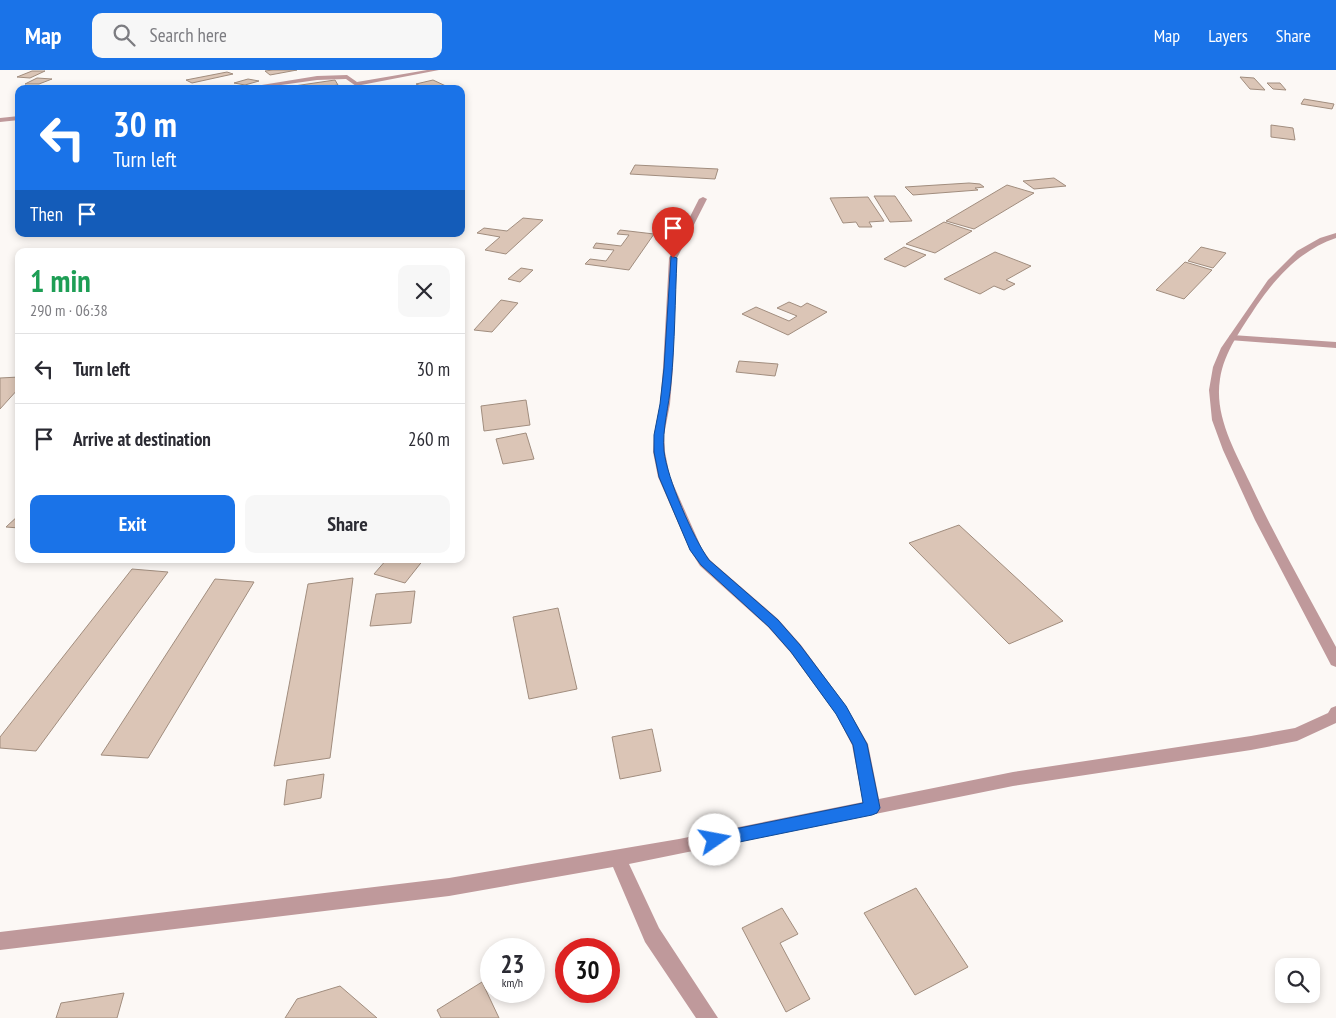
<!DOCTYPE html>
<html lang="en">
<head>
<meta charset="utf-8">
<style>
  :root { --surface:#fff; --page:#f7f7f7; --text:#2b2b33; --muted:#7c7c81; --line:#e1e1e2; --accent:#1a73e8 }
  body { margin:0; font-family:"PT Sans Narrow",sans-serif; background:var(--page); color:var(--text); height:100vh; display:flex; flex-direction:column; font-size:19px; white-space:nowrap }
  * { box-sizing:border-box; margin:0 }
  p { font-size:16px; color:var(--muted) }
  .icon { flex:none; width:28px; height:28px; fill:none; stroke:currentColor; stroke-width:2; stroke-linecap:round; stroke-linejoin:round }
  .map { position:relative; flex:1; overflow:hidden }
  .drawer { position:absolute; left:15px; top:178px; width:450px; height:315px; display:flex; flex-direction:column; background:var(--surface); border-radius:10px; box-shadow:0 2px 8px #0003 }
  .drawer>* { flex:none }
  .banner { position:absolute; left:15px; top:15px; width:450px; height:152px; border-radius:10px; box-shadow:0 2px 8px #0003; background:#1a73e8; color:#fff; overflow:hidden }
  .fabs { position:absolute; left:1275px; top:888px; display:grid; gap:10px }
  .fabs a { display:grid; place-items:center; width:45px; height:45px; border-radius:10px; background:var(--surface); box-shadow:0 2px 8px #0003; font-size:25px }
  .speed { position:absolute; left:480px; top:868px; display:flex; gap:10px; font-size:25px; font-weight:700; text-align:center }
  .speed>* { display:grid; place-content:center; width:65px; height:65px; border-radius:50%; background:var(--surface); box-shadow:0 2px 8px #0003; line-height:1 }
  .speed small { font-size:12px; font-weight:400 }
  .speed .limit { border:8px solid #d22; background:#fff; color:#111 }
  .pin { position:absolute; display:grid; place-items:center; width:42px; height:42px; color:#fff; margin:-51px -21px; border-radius:50% 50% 50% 0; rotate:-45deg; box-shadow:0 0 5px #0007 }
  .pin .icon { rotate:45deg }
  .me { position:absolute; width:55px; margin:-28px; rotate:78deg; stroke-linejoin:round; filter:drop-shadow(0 0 4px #0008) }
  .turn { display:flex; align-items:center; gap:18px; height:105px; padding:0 15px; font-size:22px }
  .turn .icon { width:65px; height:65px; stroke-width:2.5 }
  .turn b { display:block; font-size:35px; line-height:42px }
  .then { display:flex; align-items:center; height:48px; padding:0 15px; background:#0003; gap:10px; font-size:19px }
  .round { display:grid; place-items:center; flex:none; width:52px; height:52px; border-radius:10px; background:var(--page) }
  .head { display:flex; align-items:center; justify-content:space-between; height:85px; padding:0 15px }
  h1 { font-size:30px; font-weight:700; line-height:38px; color:#1e9e55 }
  .button { display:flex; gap:10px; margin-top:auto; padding:10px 15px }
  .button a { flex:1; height:58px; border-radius:10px; background:var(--accent); color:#fff; font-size:20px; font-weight:700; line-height:58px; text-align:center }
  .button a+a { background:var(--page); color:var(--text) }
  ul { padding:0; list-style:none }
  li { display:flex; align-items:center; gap:15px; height:70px; padding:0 15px; border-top:1px solid var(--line) }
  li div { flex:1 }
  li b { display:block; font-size:19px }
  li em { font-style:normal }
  header { display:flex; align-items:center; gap:30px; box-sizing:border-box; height:70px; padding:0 25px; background:var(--accent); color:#fff }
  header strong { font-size:24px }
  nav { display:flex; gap:28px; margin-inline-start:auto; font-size:18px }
  .search { width:350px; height:45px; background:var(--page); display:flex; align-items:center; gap:12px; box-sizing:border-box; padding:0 18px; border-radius:10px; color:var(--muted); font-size:19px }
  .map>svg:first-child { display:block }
  .building { fill:#dbc5b6; stroke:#a18d7e }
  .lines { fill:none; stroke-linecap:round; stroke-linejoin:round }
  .service { fill:#bf999b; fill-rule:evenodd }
  .minor { fill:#bf999b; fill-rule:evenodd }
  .route { fill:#1a73e8; stroke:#114b97 }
</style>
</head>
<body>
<header>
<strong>Map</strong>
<div class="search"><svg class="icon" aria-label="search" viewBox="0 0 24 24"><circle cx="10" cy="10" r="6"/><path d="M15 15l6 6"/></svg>Search here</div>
<nav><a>Map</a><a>Layers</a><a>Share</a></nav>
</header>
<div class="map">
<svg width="1336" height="948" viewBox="0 0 1336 948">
  <rect width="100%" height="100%" fill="#fcf8f5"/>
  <!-- building -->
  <g class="building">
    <polygon points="273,0 297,0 270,5 265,1"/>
    <polygon points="32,1 45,1 30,8 17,7"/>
    <polygon points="227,2 233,4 192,13 186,10"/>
    <polygon points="1240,7 1254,8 1265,20 1250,19"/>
    <polygon points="37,8 52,9 39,14 25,14"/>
    <polygon points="248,9 259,11 245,15 234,13"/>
    <polygon points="335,10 338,15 307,19 296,19 294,16"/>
    <polygon points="433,10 448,17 427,19 416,14"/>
    <polygon points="1267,13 1280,13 1286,20 1273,19"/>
    <polygon points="1304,29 1334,34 1332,39 1301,34"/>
    <polygon points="1271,55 1293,58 1295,70 1271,67"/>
    <polygon points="635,95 718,99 715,109 630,104"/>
    <polygon points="1054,108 1066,116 1034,119 1023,111"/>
    <polygon points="969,113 980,114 984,117 975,118 978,120 913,125 905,117"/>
    <polygon points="1007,115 1034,123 974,159 946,151"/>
    <polygon points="874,126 895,126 912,151 890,152"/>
    <polygon points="868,127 884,151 869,152 872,157 859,157 856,152 843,153 830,128"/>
    <polygon points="523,148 543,150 506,184 485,180 500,167 477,163 484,158 507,161"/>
    <polygon points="944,152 972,161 935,183 906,174"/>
    <polygon points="620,160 654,164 629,200 585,194 590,189 606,191 614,180 593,178 596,173 621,176 629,165 617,164"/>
    <polygon points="904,177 926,185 905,197 884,189"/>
    <polygon points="1201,177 1226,183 1213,198 1188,191"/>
    <polygon points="995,182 1031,196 1006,210 1015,214 1004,220 994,216 980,224 944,209"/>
    <polygon points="1185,192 1212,200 1184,229 1156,220"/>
    <polygon points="521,198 533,200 520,212 508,209"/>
    <polygon points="501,230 518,233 492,262 474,260"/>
    <polygon points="789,232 801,237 807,233 827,242 788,265 742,244 756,237 789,251 797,246 777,238"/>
    <polygon points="739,291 778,294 775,306 736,302"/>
    <polygon points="19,307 19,318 0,339 0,308"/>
    <polygon points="526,330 530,355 484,361 481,336"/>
    <polygon points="526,363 534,389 503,394 496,369"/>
    <polygon points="19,445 19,458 6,457"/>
    <polygon points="959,455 1063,551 1009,574 909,473"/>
    <polygon points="387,489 424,489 405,513 374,504"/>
    <polygon points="132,499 168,502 36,681 0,678 0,667"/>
    <polygon points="353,508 330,688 274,696 308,514"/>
    <polygon points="215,509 254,512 148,688 101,685"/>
    <polygon points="415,521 411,553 370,556 376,524"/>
    <polygon points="558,538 577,619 529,629 513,547"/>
    <polygon points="652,659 661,701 620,709 612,667"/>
    <polygon points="324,704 321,728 284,735 287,710"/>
    <polygon points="916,818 968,897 915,925 864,843"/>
    <polygon points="782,838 798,864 780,873 810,929 786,942 742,858"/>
    <polygon points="482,912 499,948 441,948 437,940"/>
    <polygon points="340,916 377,948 285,948 297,929"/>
    <polygon points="124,923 117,948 56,948 61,933"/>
  </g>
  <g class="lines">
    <!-- service -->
    <polygon class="service" points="1232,265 1336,272 1336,278 1229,270 1229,266"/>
    <!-- minor -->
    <g class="minor">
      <polygon points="427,0 439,0 356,16 346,9 317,10 252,19 237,19 317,6 347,5 357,12"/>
      <polygon points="19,46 19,50 0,52 0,48"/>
      <polygon points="703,127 707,129 677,188 673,298 670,334 664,365 665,382 670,407 702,479 710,490 778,549 801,575 846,636 868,674 879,729 1013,702 1251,666 1295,658 1328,643 1331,638 1336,636 1336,653 1297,671 1251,680 1013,716 629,794 659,858 718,948 696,948 645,872 613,797 449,826 0,880 0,862 449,808 679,769 863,732 852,675 836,644 791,583 768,557 700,496 690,480 658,407 653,382 654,365 660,334 663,298 669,188 699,129"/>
      <path d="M1336 163V168C1301 180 1278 205 1257 235 1242 258 1224 282 1220 309 1214 346 1235 381 1250 413 1276 469 1307 523 1336 577V597L1331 595 1255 450 1223 380 1212 350 1209 320 1213 297 1221 278 1268 210 1297 181 1320 168Z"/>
    </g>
  </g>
  <!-- route -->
  <path class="route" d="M671 186 677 188C675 230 675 272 671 313 669 336 662 359 664 381 667 408 693 468 709 490L778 550 800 575 846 636 867 674 880 738 877 743 872 745 715 777 709 775 707 770 709 765 715 763 863 733 853 675 836 644 791 582 769 557 701 495 690 480 659 407 654 382V365L660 334 664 298Z"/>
</svg>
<div class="fabs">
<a><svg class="icon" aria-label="search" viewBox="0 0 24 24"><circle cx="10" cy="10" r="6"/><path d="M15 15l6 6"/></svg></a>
</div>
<div class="speed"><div>23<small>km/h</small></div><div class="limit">30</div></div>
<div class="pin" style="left:673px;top:188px;background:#d93025"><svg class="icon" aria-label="arrive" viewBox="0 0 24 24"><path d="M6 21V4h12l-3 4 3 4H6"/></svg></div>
<svg class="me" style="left:715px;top:770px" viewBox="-20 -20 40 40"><circle r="19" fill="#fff"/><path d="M0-13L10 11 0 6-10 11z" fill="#1a73e8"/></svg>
<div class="banner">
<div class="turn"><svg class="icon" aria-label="left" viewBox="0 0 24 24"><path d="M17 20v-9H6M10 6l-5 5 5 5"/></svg><div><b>30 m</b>Turn left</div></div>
<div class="then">Then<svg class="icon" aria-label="arrive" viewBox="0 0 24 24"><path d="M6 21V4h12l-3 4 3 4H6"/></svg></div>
</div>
<section class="drawer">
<div class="head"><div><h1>1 min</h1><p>290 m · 06:38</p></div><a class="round"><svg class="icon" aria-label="close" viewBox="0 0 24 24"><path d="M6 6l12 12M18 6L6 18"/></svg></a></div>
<ul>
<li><svg class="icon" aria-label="left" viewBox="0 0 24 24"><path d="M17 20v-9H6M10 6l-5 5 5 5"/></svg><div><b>Turn left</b></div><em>30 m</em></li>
<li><svg class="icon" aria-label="arrive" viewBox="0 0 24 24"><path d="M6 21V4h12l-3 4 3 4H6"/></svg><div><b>Arrive at destination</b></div><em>260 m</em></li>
</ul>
<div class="button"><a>Exit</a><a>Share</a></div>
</section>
</div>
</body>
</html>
